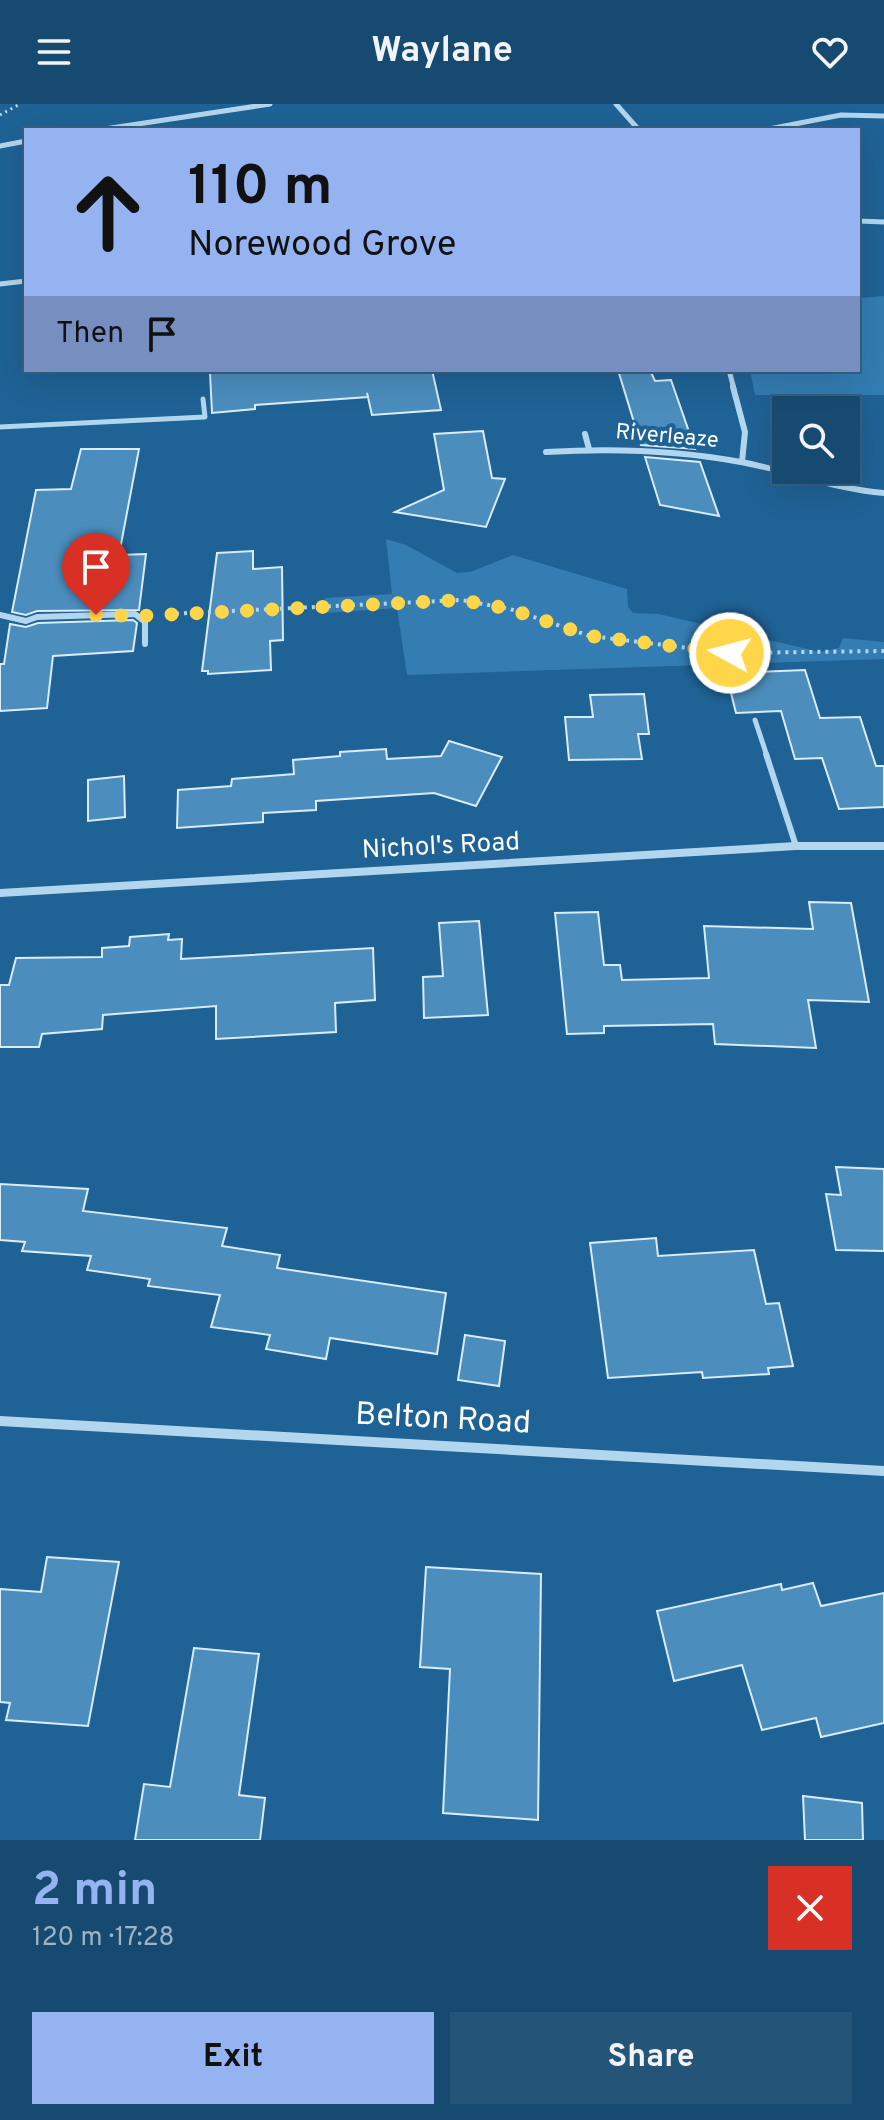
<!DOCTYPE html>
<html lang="en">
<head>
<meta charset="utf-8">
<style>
  :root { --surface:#174a70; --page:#245478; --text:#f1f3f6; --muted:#9eb3c3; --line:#366283; --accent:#95b2f1 }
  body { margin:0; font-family:Overpass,sans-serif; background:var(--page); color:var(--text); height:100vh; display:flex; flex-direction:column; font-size:30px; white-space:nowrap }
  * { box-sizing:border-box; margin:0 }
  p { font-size:26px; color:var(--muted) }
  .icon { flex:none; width:44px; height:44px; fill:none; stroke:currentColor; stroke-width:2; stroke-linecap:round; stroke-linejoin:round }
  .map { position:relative; height:1736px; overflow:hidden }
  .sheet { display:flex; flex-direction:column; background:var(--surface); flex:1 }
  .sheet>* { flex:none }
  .hud { position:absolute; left:24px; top:24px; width:836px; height:244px; border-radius:0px; box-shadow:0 8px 32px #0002,0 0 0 2px var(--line); background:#95b2f1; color:#111; overflow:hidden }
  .buttons { position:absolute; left:772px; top:292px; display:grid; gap:16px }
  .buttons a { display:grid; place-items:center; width:88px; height:88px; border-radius:0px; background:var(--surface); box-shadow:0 8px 32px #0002,0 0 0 2px var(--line); font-size:40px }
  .pin { position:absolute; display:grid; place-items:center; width:68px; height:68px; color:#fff; margin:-82px -34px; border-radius:50% 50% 50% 0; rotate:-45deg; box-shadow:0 0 8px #0007 }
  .pin .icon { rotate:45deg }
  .me { position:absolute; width:88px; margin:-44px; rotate:277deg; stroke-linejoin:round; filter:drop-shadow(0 0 6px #0008) }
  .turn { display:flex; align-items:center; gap:28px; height:168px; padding:0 32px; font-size:36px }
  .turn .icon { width:104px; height:104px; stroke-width:2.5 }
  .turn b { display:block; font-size:56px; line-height:68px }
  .then { display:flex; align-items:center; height:76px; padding:0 32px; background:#0003; gap:16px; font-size:30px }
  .round { display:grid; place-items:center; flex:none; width:84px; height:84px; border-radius:0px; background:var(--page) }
  .head { display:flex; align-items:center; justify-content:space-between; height:136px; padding:0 32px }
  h1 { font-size:48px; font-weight:700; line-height:60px; color:var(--accent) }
  .primary-button { display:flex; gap:16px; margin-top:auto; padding:16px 32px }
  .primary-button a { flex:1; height:92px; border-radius:0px; background:var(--accent); color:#111; font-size:32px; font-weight:700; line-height:92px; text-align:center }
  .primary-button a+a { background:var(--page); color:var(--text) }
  header { display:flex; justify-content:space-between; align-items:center; height:104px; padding:0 32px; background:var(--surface); font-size:36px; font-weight:700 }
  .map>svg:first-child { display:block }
  .green { fill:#337db2 }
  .building { fill:#4b8dbd; stroke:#d8ecfa; stroke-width:2 }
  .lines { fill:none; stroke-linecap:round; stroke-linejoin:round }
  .path-far1 { stroke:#b2d6ee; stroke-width:3; stroke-dasharray:2 4; stroke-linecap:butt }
  .path { stroke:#b2d6ee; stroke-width:4; stroke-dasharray:3 5; stroke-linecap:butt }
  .lane-far1 { stroke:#b2d6ee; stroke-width:5 }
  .lane { stroke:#b2d6ee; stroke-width:6 }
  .street-far3 { stroke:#b2d6ee; stroke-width:5 }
  .street-far2 { stroke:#b2d6ee; stroke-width:6 }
  .street-far1 { stroke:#b2d6ee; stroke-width:8 }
  .street { stroke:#b2d6ee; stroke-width:10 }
  .route { stroke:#ffd54a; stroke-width:14; stroke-dasharray:0 25.2 }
  .labels { text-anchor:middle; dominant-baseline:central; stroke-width:8; stroke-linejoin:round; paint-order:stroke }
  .far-street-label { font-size:22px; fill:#fff; stroke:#1f6295 }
  .street-label { font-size:26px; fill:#fff; stroke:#1f6295 }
  .near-street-label { font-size:32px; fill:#fff; stroke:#1f6295 }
</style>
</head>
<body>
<header><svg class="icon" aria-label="menu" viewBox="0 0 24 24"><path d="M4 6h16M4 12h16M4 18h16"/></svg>Waylane<svg class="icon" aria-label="heart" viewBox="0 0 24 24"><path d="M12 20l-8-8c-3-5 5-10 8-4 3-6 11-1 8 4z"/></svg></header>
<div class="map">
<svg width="884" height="1736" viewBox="0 0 884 1736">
  <rect width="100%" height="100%" fill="#1f6295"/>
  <!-- green -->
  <g class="green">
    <polygon points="884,192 884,291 755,291 750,266 858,266 858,194"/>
    <polygon points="386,435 406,441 457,469 470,468 513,451 627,485 628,503 633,509 659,510 820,548 839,544 843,534 884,538 884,555 407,571 397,504 326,509 325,494 392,490"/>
  </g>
  <!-- building -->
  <g class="building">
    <polygon points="245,266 432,266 441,306 372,311 367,289 368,293 255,301 255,305 212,309 210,269"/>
    <polygon points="618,266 650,266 655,277 671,276 695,345 641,341"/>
    <polygon points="483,327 492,374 505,375 486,423 395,408 444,386 434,330"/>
    <polygon points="81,345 139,345 119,451 146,450 139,506 37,507 26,511 12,508 36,386 71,385"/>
    <polygon points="645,353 700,358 719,412 660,401"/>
    <polygon points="253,447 253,465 282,463 283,536 270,537 271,566 208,570 208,567 202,567 217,449"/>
    <polygon points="133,516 137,519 133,547 53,552 47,604 0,607 0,560 4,560 10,520 26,523 38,519"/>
    <polygon points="805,566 820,614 860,613 876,662 884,662 884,703 839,705 822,654 795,655 781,607 736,609 726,569"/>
    <polygon points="644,590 649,630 638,630 642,655 569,656 565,613 593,613 590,591"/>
    <polygon points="449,637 502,653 476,702 434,689 316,697 316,706 263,709 263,718 177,724 178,686 231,682 232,675 294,670 293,656 340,652 340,648 386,645 387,655 441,652"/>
    <polygon points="124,672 125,713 88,717 88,676"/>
    <polygon points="809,798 851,799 869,898 808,896 816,944 715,940 713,920 604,922 604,929 567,930 555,809 598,808 604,861 620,861 622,876 709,874 704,822 813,825"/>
    <polygon points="479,817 488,911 424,914 423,873 443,872 439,819"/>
    <polygon points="169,830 168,836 182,835 181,855 373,844 375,896 335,899 336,928 216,935 216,902 103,911 102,925 42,930 39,943 0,943 0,881 9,881 16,854 102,853 102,844 129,842 130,833"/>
    <polygon points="836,1063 884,1065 884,1147 836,1146 826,1090 841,1091"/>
    <polygon points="0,1080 88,1085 83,1107 227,1124 222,1142 280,1151 277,1164 446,1189 437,1250 330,1234 326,1255 266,1245 270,1231 211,1223 220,1191 148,1182 150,1175 87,1166 91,1152 22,1147 25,1138 0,1136"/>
    <polygon points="656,1134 658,1152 754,1146 766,1200 779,1199 793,1262 768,1264 769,1270 703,1274 702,1268 608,1274 590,1139"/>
    <polygon points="465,1231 505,1237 499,1282 458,1276"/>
    <polygon points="47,1453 119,1458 88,1622 6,1616 10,1599 0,1598 0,1485 41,1488"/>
    <polygon points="426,1463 541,1470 538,1716 443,1709 450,1565 420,1563"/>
    <polygon points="813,1479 821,1502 884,1489 884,1619 821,1633 816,1614 762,1626 742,1561 674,1577 657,1507 781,1480 782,1486"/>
    <polygon points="194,1544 259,1550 239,1691 265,1694 260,1736 135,1736 144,1680 170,1683"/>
    <polygon points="803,1692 862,1699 863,1736 805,1736"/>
  </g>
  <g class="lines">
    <!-- path-far1 -->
    <polyline class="path-far1" points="0,11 20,0"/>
    <!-- path -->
    <polyline class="path" points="168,510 461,496 510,505 590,532 730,549 884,547"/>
    <!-- lane-far1 -->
    <g class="lane-far1">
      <polyline points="0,323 205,313 203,295"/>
      <polyline points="755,616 767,652"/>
    </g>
    <!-- lane -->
    <polyline class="lane" points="766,650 796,742"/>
    <!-- street-far3 -->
    <g class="street-far3">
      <polyline points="616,0 639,26"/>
      <polyline points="98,26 270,0"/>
      <polyline points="764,26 841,11 884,12"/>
      <polyline points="0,42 26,37"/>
      <polyline points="858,117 884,118"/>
      <polyline points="0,180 26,177"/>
      <polyline points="729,266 734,285"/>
    </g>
    <!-- street-far2 -->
    <g class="street-far2">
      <polyline points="733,283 745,328 742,358"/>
      <polyline points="585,330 589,345"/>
      <path d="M546 348C611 344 677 346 741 358 789 367 835 385 884 389"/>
      <polyline points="0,511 26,517 37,513 135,510 145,518 145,540"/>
    </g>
    <!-- street-far1 -->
    <polyline class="street-far1" points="0,789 796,742 884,742"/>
    <!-- street -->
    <polyline class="street" points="0,1317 884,1367"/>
  </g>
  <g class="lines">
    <!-- route -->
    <polyline class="route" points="96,511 139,512 461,496 510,505 590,532 730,549"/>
  </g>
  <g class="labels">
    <!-- far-street labels -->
    <g class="far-street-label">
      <text transform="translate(667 333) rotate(5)">Riverleaze</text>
    </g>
    <!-- street labels -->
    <g class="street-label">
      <text transform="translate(441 743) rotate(-3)">Nichol's Road</text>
    </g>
    <!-- near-street labels -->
    <g class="near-street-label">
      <text transform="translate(443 1316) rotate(3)">Belton Road</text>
    </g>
  </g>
</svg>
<div class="buttons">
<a><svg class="icon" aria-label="search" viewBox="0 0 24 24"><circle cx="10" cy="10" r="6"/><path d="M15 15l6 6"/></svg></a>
</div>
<div class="pin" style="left:96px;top:511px;background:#d93025"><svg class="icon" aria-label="arrive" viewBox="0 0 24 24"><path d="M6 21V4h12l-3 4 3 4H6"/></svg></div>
<svg class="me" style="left:730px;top:549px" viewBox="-20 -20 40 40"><circle r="17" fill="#ffd54a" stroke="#fff" stroke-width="3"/><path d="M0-11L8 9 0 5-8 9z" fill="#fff"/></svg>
<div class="hud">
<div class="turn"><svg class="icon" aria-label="ahead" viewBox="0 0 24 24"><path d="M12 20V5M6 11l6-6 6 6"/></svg><div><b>110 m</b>Norewood Grove</div></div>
<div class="then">Then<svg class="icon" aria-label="arrive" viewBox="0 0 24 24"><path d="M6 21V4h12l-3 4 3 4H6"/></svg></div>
</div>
</div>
<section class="sheet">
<div class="head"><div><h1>2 min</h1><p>120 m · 17:28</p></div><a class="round" style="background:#d93025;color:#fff"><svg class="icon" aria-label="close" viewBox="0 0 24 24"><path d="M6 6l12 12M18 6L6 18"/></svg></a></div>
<div class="primary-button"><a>Exit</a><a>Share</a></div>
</section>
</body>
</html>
